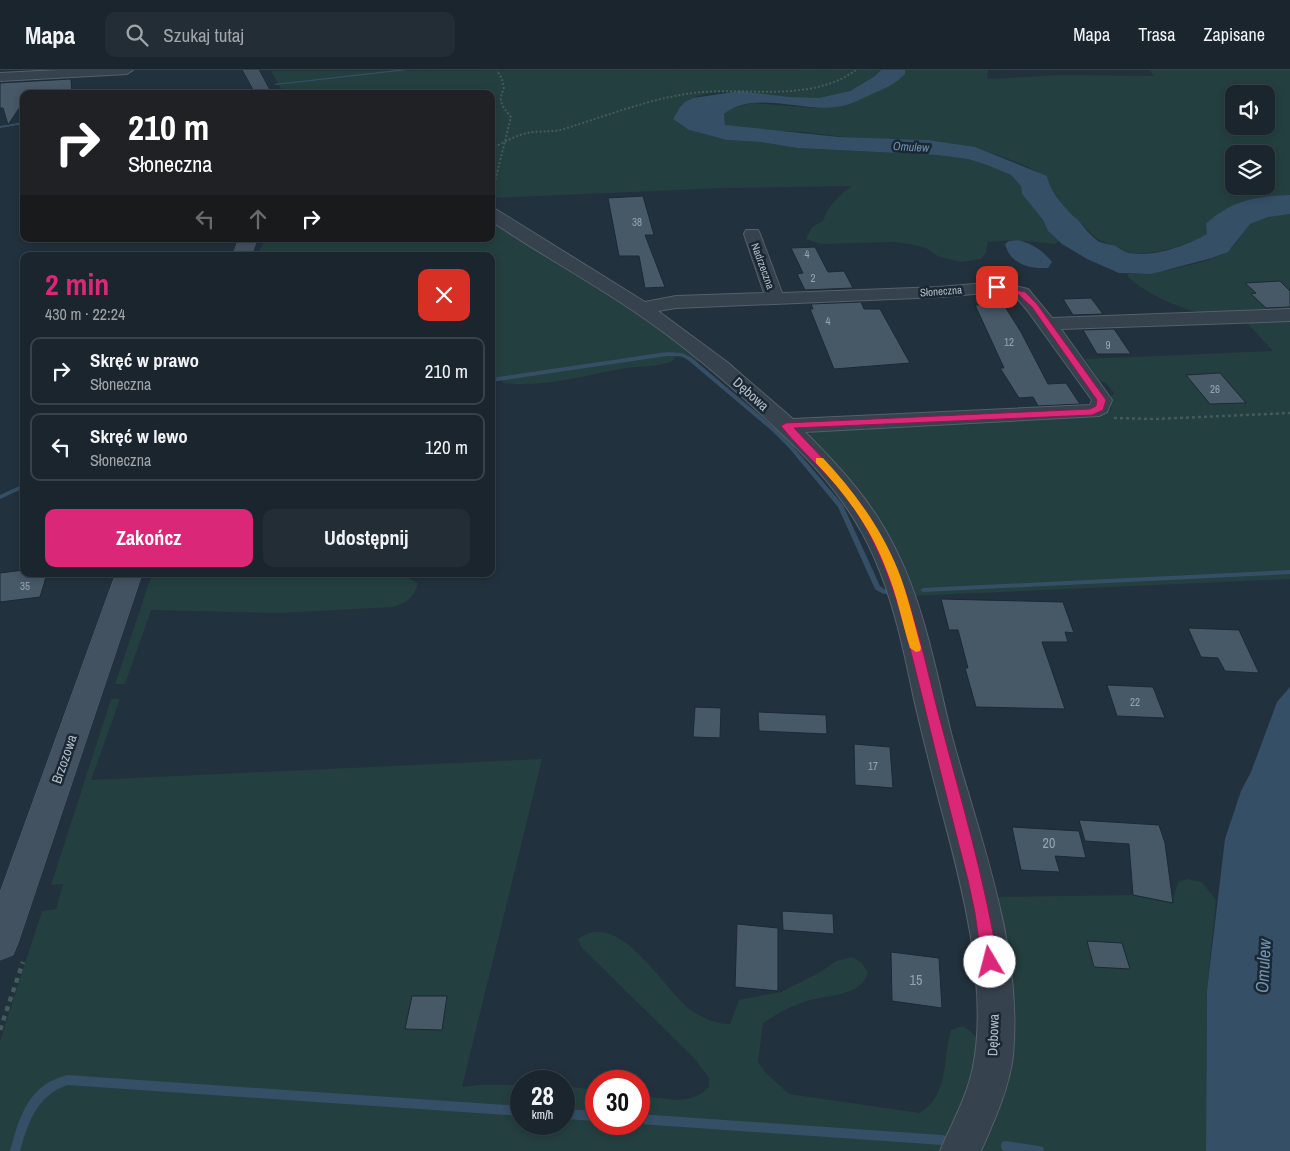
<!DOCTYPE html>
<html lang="pl">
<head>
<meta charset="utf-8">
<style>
  :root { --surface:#1a252e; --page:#232d36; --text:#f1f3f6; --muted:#9fa5aa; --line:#38424a; --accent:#db2777 }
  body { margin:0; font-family:"Archivo Narrow",sans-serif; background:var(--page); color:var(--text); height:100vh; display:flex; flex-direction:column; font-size:19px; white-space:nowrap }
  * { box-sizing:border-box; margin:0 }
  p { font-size:16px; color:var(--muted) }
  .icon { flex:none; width:28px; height:28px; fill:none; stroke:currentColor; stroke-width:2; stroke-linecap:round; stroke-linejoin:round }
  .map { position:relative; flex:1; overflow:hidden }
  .drawer { position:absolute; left:20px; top:182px; width:475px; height:325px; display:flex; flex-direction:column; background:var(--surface); border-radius:10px; box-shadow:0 2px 8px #0003,0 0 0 1px var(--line) }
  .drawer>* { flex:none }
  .top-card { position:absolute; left:20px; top:20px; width:475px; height:152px; border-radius:10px; box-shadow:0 2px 8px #0003,0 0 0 1px var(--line); background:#202124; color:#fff; overflow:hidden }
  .tools { position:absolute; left:1225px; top:15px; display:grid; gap:10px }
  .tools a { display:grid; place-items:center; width:50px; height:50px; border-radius:10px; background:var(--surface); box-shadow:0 2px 8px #0003,0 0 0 1px var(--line); font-size:25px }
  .speed { position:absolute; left:510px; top:1000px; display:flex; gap:10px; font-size:25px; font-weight:700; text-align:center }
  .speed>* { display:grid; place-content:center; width:65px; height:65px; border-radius:50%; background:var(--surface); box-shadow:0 2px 8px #0003,0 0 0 1px var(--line); line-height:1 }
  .speed small { font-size:12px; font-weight:400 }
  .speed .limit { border:8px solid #d22; background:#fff; color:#111 }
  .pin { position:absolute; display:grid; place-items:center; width:42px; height:42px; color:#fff; margin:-21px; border-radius:10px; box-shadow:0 2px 8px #0006 }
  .me { position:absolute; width:55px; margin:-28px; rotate:352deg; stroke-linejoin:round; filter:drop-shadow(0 0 4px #0008) }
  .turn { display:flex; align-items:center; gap:18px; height:105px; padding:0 25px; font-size:22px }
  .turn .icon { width:65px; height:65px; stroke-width:2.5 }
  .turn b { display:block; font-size:35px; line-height:42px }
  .lanes { display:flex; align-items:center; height:48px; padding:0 25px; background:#0003; justify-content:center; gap:25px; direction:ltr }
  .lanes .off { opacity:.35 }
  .round { display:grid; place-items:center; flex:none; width:52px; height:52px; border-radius:10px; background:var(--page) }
  .summary { display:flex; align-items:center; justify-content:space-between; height:85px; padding:0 25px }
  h1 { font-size:30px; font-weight:700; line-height:38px; color:var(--accent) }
  .button { display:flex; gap:10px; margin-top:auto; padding:10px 25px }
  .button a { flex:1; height:58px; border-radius:10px; background:var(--accent); color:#fff; font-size:20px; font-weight:700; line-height:58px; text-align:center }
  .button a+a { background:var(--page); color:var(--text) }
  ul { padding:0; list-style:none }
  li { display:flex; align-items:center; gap:15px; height:68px; margin:0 10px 8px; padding:0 15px; border:2px solid var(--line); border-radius:10px }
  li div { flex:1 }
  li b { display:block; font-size:19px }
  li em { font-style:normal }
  header { display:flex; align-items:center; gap:30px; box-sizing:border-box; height:70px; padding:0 25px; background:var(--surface); border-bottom:1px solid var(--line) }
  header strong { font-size:24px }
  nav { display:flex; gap:28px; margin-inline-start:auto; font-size:18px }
  .search { width:350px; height:45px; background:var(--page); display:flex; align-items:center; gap:12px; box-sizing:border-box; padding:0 18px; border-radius:10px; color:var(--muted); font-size:19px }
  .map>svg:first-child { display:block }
  .green { fill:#243f3f; fill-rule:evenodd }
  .water { fill:#344f66 }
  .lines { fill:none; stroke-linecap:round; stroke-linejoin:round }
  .stream { fill:#344f66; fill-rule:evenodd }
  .building { fill:#475867; stroke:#1d2935 }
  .minor-casing { stroke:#54606c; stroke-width:2 }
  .secondary-casing { stroke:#54606c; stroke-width:1 }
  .path-far2 { stroke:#425b5b; stroke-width:2; stroke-dasharray:2 2; stroke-linecap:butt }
  .path-far1 { stroke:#425b5b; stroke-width:2.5; stroke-dasharray:3 3; stroke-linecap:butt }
  .path { stroke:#425b5b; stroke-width:4.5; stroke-dasharray:5 5; stroke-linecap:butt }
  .minor { fill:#36424e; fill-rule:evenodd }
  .secondary { fill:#435261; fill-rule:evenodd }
  .route { fill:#db2777; stroke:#8e194d }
  .slow { fill:#f59e0b }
  .labels { text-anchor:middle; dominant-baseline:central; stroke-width:5; stroke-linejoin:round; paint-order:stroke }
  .number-label { font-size:11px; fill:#96a4b0 }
  .far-street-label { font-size:11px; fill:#b1bdc9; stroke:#1b2733 }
  .far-water-label { font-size:12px; font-style:italic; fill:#7092af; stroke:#1b2733 }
  .street-label { font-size:14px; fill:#b1bdc9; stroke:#1b2733 }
  .near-number-label { font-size:14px; fill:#96a4b0 }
  .near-water-label { font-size:18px; font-style:italic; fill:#7092af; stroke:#1b2733 }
</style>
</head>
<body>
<header>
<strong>Mapa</strong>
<div class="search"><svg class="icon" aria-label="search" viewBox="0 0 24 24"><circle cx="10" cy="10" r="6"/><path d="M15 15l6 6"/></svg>Szukaj tutaj</div>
<nav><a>Mapa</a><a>Trasa</a><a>Zapisane</a></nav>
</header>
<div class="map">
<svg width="1290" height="1081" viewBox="0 0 1290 1081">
  <rect width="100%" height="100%" fill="#22313e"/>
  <!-- green -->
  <g class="green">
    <path d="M881 0C877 6 869 9 863 13 850 22 835 27 820 28 782 31 711 8 681 36 678 40 676 45 673 49L689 60 727 70 760 72 797 78 937 85 968 89 987 95 1011 105 1021 116 1022 124 1043 150 1048 161 1059 171 1055 174 1015 170 988 172 986 183 981 189 962 192 939 187 926 178 910 174 893 172 821 174 806 169 812 157 823 151C827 137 841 123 852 116L724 118 491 128V24H284L271 1Z"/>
    <path d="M905 0H988L987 9 1059 5 1154 6 1149 0H1290V125L1285 126C1245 145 1171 192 1127 182 1122 181 1118 177 1113 175 1090 168 1094 165 1078 150 1073 145 1065 140 1062 134 1053 121 1046 105 1030 98 993 81 951 70 910 69 893 68 877 70 861 69 842 67 823 64 804 62 779 60 750 63 725 55L724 44 730 39 752 33 815 38 901 8 905 4ZM1234 24H1266V56H1234ZM1234 84H1266V116H1234Z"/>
    <path d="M1290 144V241C1265 242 1228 246 1204 243 1181 240 1145 223 1128 207V204C1149 205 1212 193 1228 181 1238 174 1241 162 1250 154 1260 146 1278 145 1290 144Z"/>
    <path d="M491 149C563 194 636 238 702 290L698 292 692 289 676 287C674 290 672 292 667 293 654 297 639 296 625 298 586 305 543 318 503 313L501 309 491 310V186H257L265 169H280L279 172 286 173 341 169H491Z"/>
    <polygon points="1290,250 1290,509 911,526 809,366 811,362 815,359 1101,346 1111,339 1111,326 1114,323 1106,313 1100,311 1085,289 1273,281 1245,251"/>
    <path d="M152 504H402L418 513C414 528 406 534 391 537L281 543 151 540 125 614H115Z"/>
    <path d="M111 629H120L91 710 542 689 462 1017 479 1015H521V1054H564V1016L596 1020V1054H639V1025C663 1028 690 1037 709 1017V1008L695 989 581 877 578 869C619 837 663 919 691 940 703 948 716 954 730 954L739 930 781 922 819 903 836 891 852 887 862 893 868 903C859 929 823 924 801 933 787 938 775 945 763 953L758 992 765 1002 789 1024 920 1043C950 1023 942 989 951 960L963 956C971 961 977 966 980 976 985 990 949 1063 942 1081H0V971L42 841 56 839 63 814 51 815Z"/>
    <polygon points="1187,809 1202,812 1216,830 1207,920 1206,1081 981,1081 994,829 1001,827 1133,825 1172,833 1178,812"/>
  </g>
  <!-- water -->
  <g class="water">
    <path d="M881 0H905V4C896 14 884 19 872 24 861 29 849 36 836 37 802 42 753 20 724 44L725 55 839 67 929 70 975 77 1047 106C1049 120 1066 140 1077 149 1084 156 1089 165 1098 171 1103 174 1110 174 1116 176 1119 178 1123 181 1126 182 1151 189 1185 176 1207 164L1206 154C1230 131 1257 126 1290 125V144L1268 147 1250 154 1228 182 1212 188 1151 204 1119 203 1087 189 1062 174 1048 161 1043 150 1022 124 1021 116 1011 105 987 95 968 89 937 85 797 78 760 72 727 70 689 60 673 49 680 37 685 32 693 28 740 21 790 27 819 28 850 21 875 6Z"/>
    <path d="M1018 170C1033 174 1042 180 1052 192L1048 198C1029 199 1010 194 1005 174L1009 171Z"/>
    <polygon points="1290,617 1290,1081 1206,1081 1207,920 1225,769 1241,721 1251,702 1277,632"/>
  </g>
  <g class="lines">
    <!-- stream -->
    <g class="stream">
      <polygon points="397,0 408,0 276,15 274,14"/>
      <polygon points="225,21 224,23 207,24 209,23"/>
      <polygon points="24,52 24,54 0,58 0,56"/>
      <path d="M667 282 682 283 692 288 776 359 793 376 843 435 880 516 884 519 889 520 890 522 889 524C884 525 879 522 875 519L838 437 789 378 772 361 688 290 681 286H667L491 312V308Z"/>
      <polygon points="24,414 24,418 0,429 0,425"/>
      <polygon points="1290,500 1290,504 923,522 920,520 923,518"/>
      <path d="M67 1005 521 1036V1046L67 1015C36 1027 29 1051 20 1081H10C16 1059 23 1032 42 1017 49 1011 58 1008 67 1005Z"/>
      <polygon points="564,1039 596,1041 596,1051 564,1049"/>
      <polygon points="639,1044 942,1065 946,1066 947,1070 946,1074 942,1075 639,1054 638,1054"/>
      <polygon points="1006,1071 1039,1076 1043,1077 1044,1081 1005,1081 1002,1080 1001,1076 1002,1072"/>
    </g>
  </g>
  <!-- building -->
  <g class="building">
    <polygon points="71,9 72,24 24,24 24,31 8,55 3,38 0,38 0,13"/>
    <polygon points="643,126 654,165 645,165 665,217 645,218 639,186 619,186 608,128"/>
    <polygon points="815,177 828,202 844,201 853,218 805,220 797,204 803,203 791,178"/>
    <polygon points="1280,211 1290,221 1290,237 1266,238 1251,224 1256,223 1245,213"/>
    <polygon points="1091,228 1103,244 1073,245 1063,229"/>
    <polygon points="861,232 864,239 880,239 910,293 834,299 810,239 813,239 811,234"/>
    <polygon points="975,235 1004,235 1021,262 1048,314 1066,313 1080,334 1038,336 1033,327 1019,328 1000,298 1004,298"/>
    <polygon points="1114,259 1131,284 1097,284 1083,260"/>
    <polygon points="1220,303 1246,333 1210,334 1186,305"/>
    <polygon points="24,500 24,504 47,504 40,527 0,532 0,503"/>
    <polygon points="941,529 1063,532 1074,563 1065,562 1068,572 1042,572 1065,639 976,637 965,598 968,598 958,560 949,560"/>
    <polygon points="1188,558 1239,560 1259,603 1225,601 1218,588 1201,587"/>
    <polygon points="1107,615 1153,617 1165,648 1117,646"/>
    <polygon points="695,637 721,638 720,668 693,667"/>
    <polygon points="758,642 826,645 827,664 759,661"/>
    <polygon points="854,674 890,677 893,718 855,715"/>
    <polygon points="1079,750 1159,755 1165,773 1173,833 1133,825 1129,774 1085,771"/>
    <polygon points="1012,757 1079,761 1086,788 1055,786 1060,802 1021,800"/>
    <polygon points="782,841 833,844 834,864 783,860"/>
    <polygon points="737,854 778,858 778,921 735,917"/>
    <polygon points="1087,871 1122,873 1130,899 1094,897"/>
    <polygon points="891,882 939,888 942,938 892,931"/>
    <polygon points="412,926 447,926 442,960 405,959"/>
  </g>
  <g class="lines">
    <!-- minor casing -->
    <g class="minor-casing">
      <g id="minor">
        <polygon points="59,0 133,0 127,4 0,11 0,3"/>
        <path d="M491 138 497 140 645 232 676 226 764 223 744 164 746 160H758L760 164 782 223 940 217 997 212 1028 219 1052 248 1290 239V251L1061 259 1112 330 1107 342 1099 346 805 362C840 397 873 433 895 478 925 537 936 603 952 667 980 770 1023 877 1013 986 1009 1019 994 1051 981 1081H940C952 1053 967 1027 973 997 989 917 961 811 940 734 931 699 922 664 914 629 904 581 894 532 874 487 853 438 818 397 779 361 734 318 687 277 635 242 588 210 538 183 491 151ZM997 222 1016 227 1027 240 1092 330 1090 335 793 349 727 292 658 241 676 238 940 227Z"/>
      </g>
    </g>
    <!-- secondary casing -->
    <g class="secondary-casing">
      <g id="secondary">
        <polygon points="244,0 258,0 271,24 257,24"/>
        <polygon points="239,169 257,169 251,186 233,186"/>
        <polygon points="116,504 142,504 18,873 13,885 0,890 0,823"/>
      </g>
    </g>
    <!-- path-far2 -->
    <g class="path-far2">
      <path d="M491 79C504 72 518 64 533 62 544 61 554 62 564 59 606 46 648 29 693 23 748 16 808 34 856 0"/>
      <path d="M491 116 495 111 511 47C503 37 497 31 504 19L502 9 497 0"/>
    </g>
    <!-- path-far1 -->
    <polyline class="path-far1" points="1114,348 1156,349 1290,343"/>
    <!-- path -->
    <polyline class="path" points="0,960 23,892"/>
    <!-- minor -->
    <use href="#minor" class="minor"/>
    <!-- secondary -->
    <use href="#secondary" class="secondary"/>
  </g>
  <!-- route -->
  <path class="route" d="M994 215 1025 222 1037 234 1106 330 1103 340 1092 345 794 358C827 393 860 426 883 470 913 525 924 590 940 650 961 730 985 810 998 892L996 897 990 899 985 897 982 892 975 843 968 810C952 749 937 688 922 626 906 562 892 498 856 441 835 409 805 386 781 356L786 353 1090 339 1096 336 1097 330 1032 237 1019 225 994 219Z"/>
  <!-- slow -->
  <path class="slow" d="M816 388H823C854 421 881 458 898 500 908 525 914 553 921 578L920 581 916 582 910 578C902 553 897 525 887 501 872 460 846 424 816 393Z"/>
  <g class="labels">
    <!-- number labels -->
    <g class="number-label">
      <text x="637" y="152">38</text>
      <text x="807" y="184">4</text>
      <text x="813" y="208">2</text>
      <text x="828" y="251">4</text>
      <text x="1009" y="272">12</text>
      <text x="1108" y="275">9</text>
      <text x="1215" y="319">26</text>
      <text x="25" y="516">35</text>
      <text x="1135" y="632">22</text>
      <text x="873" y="696">17</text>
    </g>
    <!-- far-street labels -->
    <g class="far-street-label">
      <text transform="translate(763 196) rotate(70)">Nadrzeczna</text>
      <text transform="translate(941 221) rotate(-4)">Słoneczna</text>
    </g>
    <!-- far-water labels -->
    <g class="far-water-label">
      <text transform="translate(911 77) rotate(3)">Omulew</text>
    </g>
    <!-- street labels -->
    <g class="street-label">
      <text transform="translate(751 324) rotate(42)">Dębowa</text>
      <text transform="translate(64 689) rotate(-71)">Brzozowa</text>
      <text transform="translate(993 965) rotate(-88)">Dębowa</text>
    </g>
    <!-- near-number labels -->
    <g class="near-number-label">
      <text x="1049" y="773">20</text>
      <text x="916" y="910">15</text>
    </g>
    <!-- near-water labels -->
    <g class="near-water-label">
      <text transform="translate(1263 896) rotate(-87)">Omulew</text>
    </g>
  </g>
</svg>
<div class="tools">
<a><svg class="icon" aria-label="sound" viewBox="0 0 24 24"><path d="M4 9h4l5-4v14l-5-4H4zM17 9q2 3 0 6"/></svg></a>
<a><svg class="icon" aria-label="layers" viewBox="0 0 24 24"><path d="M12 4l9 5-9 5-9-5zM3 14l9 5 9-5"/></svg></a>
</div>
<div class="speed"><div>28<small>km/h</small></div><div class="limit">30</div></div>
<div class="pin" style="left:997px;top:217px;background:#d93025"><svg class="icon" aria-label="arrive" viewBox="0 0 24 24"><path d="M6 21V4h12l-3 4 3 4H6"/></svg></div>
<svg class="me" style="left:990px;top:892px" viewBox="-20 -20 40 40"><circle r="19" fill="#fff"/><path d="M0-13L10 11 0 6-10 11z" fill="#db2777"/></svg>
<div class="top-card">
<div class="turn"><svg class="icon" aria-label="right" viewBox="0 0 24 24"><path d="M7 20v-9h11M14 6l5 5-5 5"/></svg><div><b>210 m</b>Słoneczna</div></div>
<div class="lanes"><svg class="icon off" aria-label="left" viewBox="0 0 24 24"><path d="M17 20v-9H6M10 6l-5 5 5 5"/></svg><svg class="icon off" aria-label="ahead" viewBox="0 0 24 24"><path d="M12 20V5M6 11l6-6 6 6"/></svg><svg class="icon" aria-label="right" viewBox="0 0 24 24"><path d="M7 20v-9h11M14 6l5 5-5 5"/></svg></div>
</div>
<section class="drawer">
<div class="summary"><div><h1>2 min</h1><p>430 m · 22:24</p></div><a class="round" style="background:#d93025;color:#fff"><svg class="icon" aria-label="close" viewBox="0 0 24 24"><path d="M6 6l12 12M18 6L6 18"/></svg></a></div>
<ul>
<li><svg class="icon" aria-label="right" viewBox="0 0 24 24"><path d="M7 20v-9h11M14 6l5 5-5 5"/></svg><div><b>Skręć w prawo</b><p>Słoneczna</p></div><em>210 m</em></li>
<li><svg class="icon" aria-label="left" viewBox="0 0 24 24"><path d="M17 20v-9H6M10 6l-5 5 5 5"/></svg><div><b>Skręć w lewo</b><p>Słoneczna</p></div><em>120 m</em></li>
</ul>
<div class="button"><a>Zakończ</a><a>Udostępnij</a></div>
</section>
</div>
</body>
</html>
